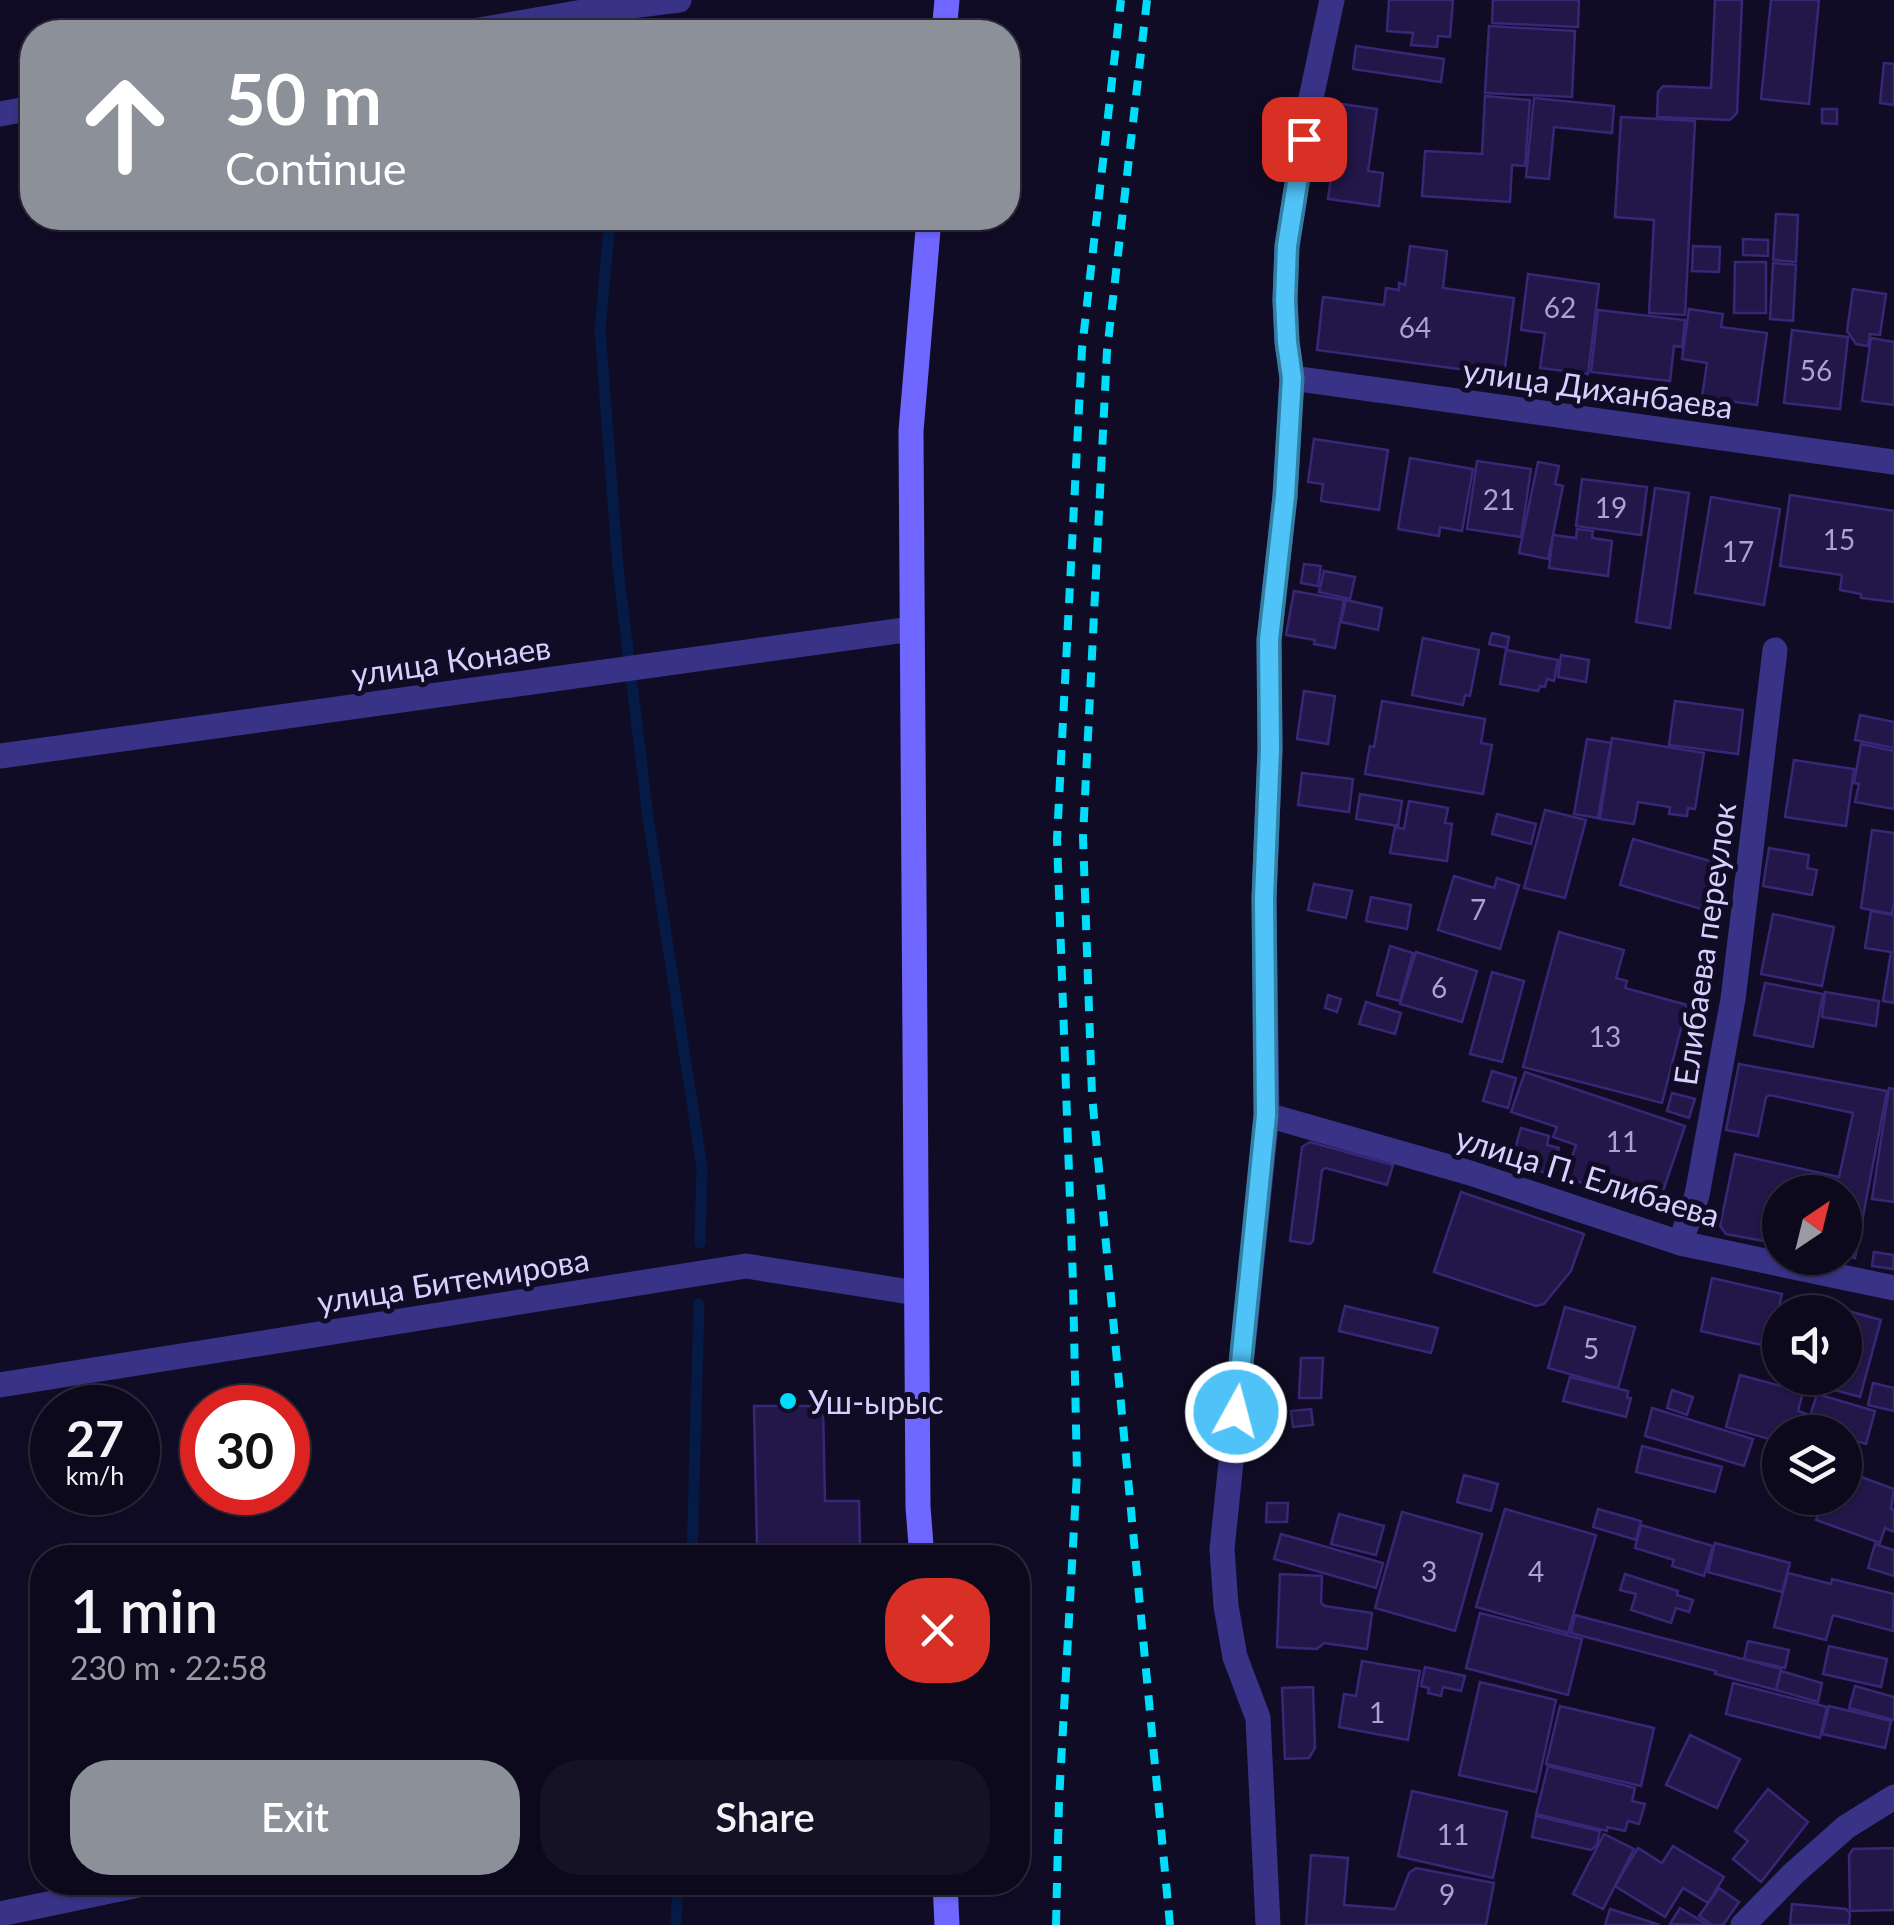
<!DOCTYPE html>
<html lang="en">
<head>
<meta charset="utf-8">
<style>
  :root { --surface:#0d091c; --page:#161225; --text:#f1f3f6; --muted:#9a9aa3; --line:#2d2a3b; --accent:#8c9099 }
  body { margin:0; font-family:Lato,sans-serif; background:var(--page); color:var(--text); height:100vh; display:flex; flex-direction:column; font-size:38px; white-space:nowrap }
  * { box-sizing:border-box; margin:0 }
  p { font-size:32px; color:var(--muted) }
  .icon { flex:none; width:55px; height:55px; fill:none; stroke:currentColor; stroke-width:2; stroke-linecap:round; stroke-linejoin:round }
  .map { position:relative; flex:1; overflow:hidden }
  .side { position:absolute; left:30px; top:1545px; width:1000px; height:350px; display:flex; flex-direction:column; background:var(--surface); border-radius:40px; box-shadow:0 2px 8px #0004,0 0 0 2px var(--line) }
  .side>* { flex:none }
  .top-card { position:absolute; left:20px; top:20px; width:1000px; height:210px; border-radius:40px; box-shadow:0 2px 8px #0004,0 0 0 2px var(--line); background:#8c9099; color:#fff; overflow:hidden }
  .needle { width:65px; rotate:35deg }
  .buttons { position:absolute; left:1762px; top:1175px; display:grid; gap:20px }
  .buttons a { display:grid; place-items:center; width:100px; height:100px; border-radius:50%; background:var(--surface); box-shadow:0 2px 8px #0004,0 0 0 2px var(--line); font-size:50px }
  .speed { position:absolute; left:30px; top:1385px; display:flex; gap:20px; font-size:50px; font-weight:700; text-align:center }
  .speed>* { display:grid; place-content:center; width:130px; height:130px; border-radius:50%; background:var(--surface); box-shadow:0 2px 8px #0004,0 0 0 2px var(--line); line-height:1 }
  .speed small { font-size:25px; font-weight:400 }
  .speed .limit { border:15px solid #d22; background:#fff; color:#111 }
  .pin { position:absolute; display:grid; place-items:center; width:85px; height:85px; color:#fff; margin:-42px; border-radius:20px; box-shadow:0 5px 15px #0006 }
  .me { position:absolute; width:110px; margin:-55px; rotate:7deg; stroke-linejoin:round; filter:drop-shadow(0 0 8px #0008) }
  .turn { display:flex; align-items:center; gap:35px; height:210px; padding:0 40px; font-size:45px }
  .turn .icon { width:130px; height:130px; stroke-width:2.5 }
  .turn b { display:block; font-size:70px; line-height:85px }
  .round { display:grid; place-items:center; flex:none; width:105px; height:105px; border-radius:40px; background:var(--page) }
  .overview { display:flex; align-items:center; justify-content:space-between; height:170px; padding:0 40px }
  h1 { font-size:60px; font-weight:600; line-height:75px }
  .action { display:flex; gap:20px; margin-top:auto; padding:20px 40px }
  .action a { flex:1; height:115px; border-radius:40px; background:var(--accent); color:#fff; font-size:40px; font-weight:600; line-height:115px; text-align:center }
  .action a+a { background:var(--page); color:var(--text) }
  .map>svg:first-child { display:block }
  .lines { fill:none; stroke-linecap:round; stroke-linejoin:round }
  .stream { stroke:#051b45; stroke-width:11 }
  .building { fill:#221748; stroke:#382776; stroke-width:2.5 }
  .street { stroke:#393388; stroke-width:25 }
  .secondary { stroke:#6f67ff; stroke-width:25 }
  .rail { stroke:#00ddfb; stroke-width:8; stroke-dasharray:15 12; stroke-linecap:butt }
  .route-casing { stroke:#337fa1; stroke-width:25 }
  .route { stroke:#4fc3f7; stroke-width:18 }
  .poi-dot { fill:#00ddfb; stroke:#110c25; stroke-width:4 }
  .labels { text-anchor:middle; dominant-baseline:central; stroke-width:10; stroke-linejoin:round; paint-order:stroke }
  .number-label { font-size:28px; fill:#aaa2d1 }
  .street-label { font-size:32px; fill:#d7d0ff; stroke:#110c25 }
  .poi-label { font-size:32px; fill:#d7d0ff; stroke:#110c25; text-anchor:start }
</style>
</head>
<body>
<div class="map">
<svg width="1894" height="1925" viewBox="0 0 1894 1925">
  <rect width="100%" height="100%" fill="#110c25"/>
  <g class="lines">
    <!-- stream -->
    <g class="stream">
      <polyline points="621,32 621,4"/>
      <polyline points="610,218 600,330 618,568 648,817 702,1167 700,1243"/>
      <polyline points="692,1558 699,1304"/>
      <polyline points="676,1925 678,1882"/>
    </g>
  </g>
  <!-- building -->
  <g class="building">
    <polygon points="1389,0 1453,0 1450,37 1438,36 1437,47 1411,45 1413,33 1387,31"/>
    <polygon points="1493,0 1579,0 1578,27 1492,23"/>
    <polygon points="1715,0 1742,0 1737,113 1730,120 1657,117 1658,92 1663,86 1711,88"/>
    <polygon points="1771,0 1819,0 1809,104 1761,99"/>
    <polygon points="1489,26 1575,31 1572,97 1485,93"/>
    <polygon points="1356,46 1444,59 1441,82 1353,69"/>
    <polygon points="1884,63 1894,64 1894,105 1880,103"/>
    <polygon points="1485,96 1530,100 1525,166 1512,165 1510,202 1422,196 1425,151 1482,154"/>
    <polygon points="1534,98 1614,106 1612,133 1554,127 1549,179 1526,177"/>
    <polygon points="1342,104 1377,109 1368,171 1383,173 1379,206 1328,199"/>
    <polygon points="1822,109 1837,109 1837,124 1822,123"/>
    <polygon points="1621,117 1695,121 1685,315 1649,313 1654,220 1615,217"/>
    <polygon points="1776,214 1798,215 1796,262 1773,260"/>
    <polygon points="1743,239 1768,240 1768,256 1743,255"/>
    <polygon points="1410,246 1447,251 1443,288 1514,298 1504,375 1317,350 1323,297 1384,305 1386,288 1399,290 1399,283 1405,285"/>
    <polygon points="1693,246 1720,247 1719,272 1692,271"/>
    <polygon points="1735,262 1766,262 1766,313 1734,313"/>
    <polygon points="1773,263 1796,265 1793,321 1770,319"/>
    <polygon points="1528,274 1599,284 1588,374 1540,368 1545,333 1521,330"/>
    <polygon points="1853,289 1886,294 1880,335 1870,334 1868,346 1856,344 1847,331"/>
    <polygon points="1689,309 1723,314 1721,327 1767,333 1757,405 1702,397 1707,363 1682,359"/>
    <polygon points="1598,310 1685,320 1682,347 1674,346 1670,381 1591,372"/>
    <polygon points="1792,330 1848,337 1840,409 1784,403"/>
    <polygon points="1871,338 1894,342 1894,405 1862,401"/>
    <polygon points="1314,439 1388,450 1379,510 1321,501 1323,484 1308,482"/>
    <polygon points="1410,458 1473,469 1462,531 1440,527 1439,536 1398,529"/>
    <polygon points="1477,461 1531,469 1521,537 1467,529"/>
    <polygon points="1538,462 1559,466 1555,484 1563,486 1548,559 1519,553"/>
    <polygon points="1582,479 1647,487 1641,535 1576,526"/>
    <polygon points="1655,488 1689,493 1670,628 1636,622"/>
    <polygon points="1790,495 1894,511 1894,602 1861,598 1861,594 1840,590 1842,575 1780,566"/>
    <polygon points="1711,497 1780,509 1764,605 1695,593"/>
    <polygon points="1577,529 1593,531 1592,538 1612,541 1608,576 1549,568 1553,535 1576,538"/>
    <polygon points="1304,564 1321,566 1318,586 1301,583"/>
    <polygon points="1324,571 1355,577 1350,599 1319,592"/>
    <polygon points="1294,591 1344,600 1335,648 1314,644 1315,640 1286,635"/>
    <polygon points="1346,600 1382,608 1378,630 1341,622"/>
    <polygon points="1492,633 1509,637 1507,648 1489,644"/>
    <polygon points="1423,638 1479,650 1470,696 1465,695 1463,705 1412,695"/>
    <polygon points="1506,650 1558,660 1554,681 1547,679 1545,687 1540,686 1538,691 1500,684"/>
    <polygon points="1561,655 1589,660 1586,682 1558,677"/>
    <polygon points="1304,691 1335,696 1328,744 1297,739"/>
    <polygon points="1382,701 1485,719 1481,743 1492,745 1483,794 1365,774 1370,746 1374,747"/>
    <polygon points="1675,701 1743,710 1738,754 1669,745"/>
    <polygon points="1860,715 1894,722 1894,748 1855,740"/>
    <polygon points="1612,738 1704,753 1695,809 1688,808 1687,816 1669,814 1670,807 1638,802 1634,824 1600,819"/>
    <polygon points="1587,739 1611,743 1598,818 1574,814"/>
    <polygon points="1861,744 1894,751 1894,809 1855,802 1859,784 1854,783"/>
    <polygon points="1794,760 1854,769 1846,826 1785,817"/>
    <polygon points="1302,773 1353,779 1349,812 1298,805"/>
    <polygon points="1360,794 1402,801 1398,826 1356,819"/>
    <polygon points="1409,801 1448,808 1445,823 1452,824 1447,861 1390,853 1395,827 1404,829"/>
    <polygon points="1545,810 1586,820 1565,898 1524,888"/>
    <polygon points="1497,814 1536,824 1531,844 1492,834"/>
    <polygon points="1872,830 1894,833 1894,902 1892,914 1861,908"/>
    <polygon points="1633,839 1721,864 1708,911 1620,885"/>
    <polygon points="1769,848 1809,855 1807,868 1817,870 1812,895 1763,886"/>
    <polygon points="1454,876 1494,888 1497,878 1519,885 1500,949 1438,930"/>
    <polygon points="1314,884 1352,891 1346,918 1308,910"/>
    <polygon points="1371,897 1411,905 1407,929 1366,921"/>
    <polygon points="1871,911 1894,915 1894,1003 1883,1001 1891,952 1865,948"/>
    <polygon points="1773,914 1834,927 1822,986 1761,974"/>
    <polygon points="1559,932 1624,950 1616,978 1627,981 1625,988 1687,1005 1662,1103 1523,1067"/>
    <polygon points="1390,946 1413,953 1400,1001 1377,995"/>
    <polygon points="1416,952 1477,971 1462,1022 1400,1004"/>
    <polygon points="1492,972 1524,981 1502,1062 1470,1054"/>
    <polygon points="1765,983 1823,994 1813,1047 1754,1035"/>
    <polygon points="1825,992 1879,1001 1876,1026 1822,1017"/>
    <polygon points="1328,995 1341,999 1337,1012 1325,1008"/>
    <polygon points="1366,1002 1401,1013 1395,1034 1359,1024"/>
    <polygon points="1739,1064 1887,1091 1855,1258 1845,1256 1845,1192 1780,1192 1780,1244 1726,1234 1720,1226 1735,1154 1839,1177 1853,1113 1770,1095 1766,1097 1758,1136 1726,1130"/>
    <polygon points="1492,1071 1516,1078 1508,1108 1483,1101"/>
    <polygon points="1525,1072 1685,1126 1657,1209 1565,1177 1576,1145 1553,1137 1557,1127 1511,1112"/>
    <polygon points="1889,1088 1894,1089 1894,1202 1872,1199"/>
    <polygon points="1672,1093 1695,1099 1689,1118 1667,1111"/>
    <polygon points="1521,1128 1549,1136 1547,1145 1559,1148 1550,1174 1511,1163"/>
    <polygon points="1310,1142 1393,1165 1387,1185 1326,1168 1322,1170 1313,1241 1310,1244 1290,1241 1302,1147"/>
    <polygon points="1461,1192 1584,1234 1571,1271 1544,1304 1536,1306 1434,1272"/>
    <polygon points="1874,1252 1894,1255 1893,1269 1872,1266"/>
    <polygon points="1712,1278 1782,1294 1770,1347 1701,1331"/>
    <polygon points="1808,1300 1881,1320 1860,1397 1790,1378 1845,1378 1845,1312 1804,1312"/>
    <polygon points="1345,1306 1438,1328 1431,1353 1339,1331"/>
    <polygon points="1565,1307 1635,1327 1618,1388 1548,1368"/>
    <polygon points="1301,1358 1323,1358 1321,1398 1299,1398"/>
    <polygon points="1740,1375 1803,1392 1798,1411 1807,1414 1803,1428 1793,1425 1790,1432 1780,1432 1780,1442 1726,1427"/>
    <polygon points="1570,1377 1628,1391 1627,1398 1631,1398 1626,1417 1563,1401"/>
    <polygon points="1873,1383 1894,1388 1894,1411 1868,1405"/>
    <polygon points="1672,1390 1693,1397 1687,1415 1667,1408"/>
    <polygon points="1817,1394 1875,1411 1866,1444 1845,1438 1845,1432 1827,1432 1807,1426"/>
    <polygon points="754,1406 823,1406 825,1501 859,1501 860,1544 757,1545"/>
    <polygon points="1652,1408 1753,1439 1744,1466 1645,1436"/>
    <polygon points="1311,1409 1313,1425 1293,1427 1291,1411"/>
    <polygon points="1642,1446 1722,1467 1715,1492 1636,1472"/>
    <polygon points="1845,1471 1894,1489 1891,1509 1894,1510 1894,1532 1885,1528 1880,1543 1816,1520 1824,1498 1845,1498"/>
    <polygon points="1464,1475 1498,1484 1491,1511 1457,1502"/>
    <polygon points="1267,1503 1288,1503 1287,1522 1266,1522"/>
    <polygon points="1505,1509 1596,1535 1568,1633 1476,1607"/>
    <polygon points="1598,1509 1641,1521 1636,1540 1593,1527"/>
    <polygon points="1402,1512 1482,1534 1455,1631 1375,1608"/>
    <polygon points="1339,1514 1384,1526 1376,1555 1331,1544"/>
    <polygon points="1641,1525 1713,1546 1704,1576 1672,1566 1674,1560 1635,1548"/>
    <polygon points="1281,1534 1383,1563 1376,1588 1274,1559"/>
    <polygon points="1715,1543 1790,1563 1782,1592 1708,1572"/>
    <polygon points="1875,1544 1894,1550 1894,1576 1868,1568"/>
    <polygon points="1788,1573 1831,1584 1832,1579 1894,1594 1893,1631 1833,1615 1826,1640 1774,1627"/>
    <polygon points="1280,1574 1322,1576 1321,1603 1325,1606 1372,1613 1367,1649 1324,1643 1317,1649 1277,1647"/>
    <polygon points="1625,1574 1678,1591 1677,1595 1693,1600 1689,1612 1676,1608 1671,1623 1631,1610 1636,1594 1620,1590"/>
    <polygon points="1480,1613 1582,1639 1568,1695 1466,1668"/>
    <polygon points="1575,1615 1781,1669 1776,1690 1715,1674 1716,1671 1571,1633"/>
    <polygon points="1748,1641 1789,1650 1785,1668 1744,1659"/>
    <polygon points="1829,1646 1887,1659 1881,1687 1823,1674"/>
    <polygon points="1362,1661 1420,1671 1408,1740 1339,1727 1344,1694 1356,1696"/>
    <polygon points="1425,1667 1465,1676 1461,1691 1443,1687 1441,1696 1428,1693 1429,1688 1421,1686"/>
    <polygon points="1781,1671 1822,1683 1818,1702 1776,1690"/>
    <polygon points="1480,1682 1556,1700 1536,1792 1459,1775"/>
    <polygon points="1733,1683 1827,1707 1820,1738 1726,1714"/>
    <polygon points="1855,1686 1894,1697 1894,1720 1849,1708"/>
    <polygon points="1313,1687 1315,1748 1309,1758 1285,1759 1282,1688"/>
    <polygon points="1560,1706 1654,1728 1641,1786 1546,1764"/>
    <polygon points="1829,1706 1891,1721 1885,1748 1822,1734"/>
    <polygon points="1690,1735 1740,1759 1717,1808 1666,1785"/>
    <polygon points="1548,1766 1635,1788 1632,1801 1645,1804 1639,1824 1628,1821 1625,1831 1607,1827 1607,1831 1536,1814"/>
    <polygon points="1768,1789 1808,1822 1761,1882 1733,1859 1748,1841 1735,1831"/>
    <polygon points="1412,1791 1507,1812 1493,1878 1398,1856"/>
    <polygon points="1536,1816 1600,1831 1597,1845 1591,1850 1532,1837"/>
    <polygon points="1604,1834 1634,1849 1603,1909 1573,1894"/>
    <polygon points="1673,1846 1724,1877 1708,1903 1683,1888 1665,1917 1615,1886 1638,1848 1662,1863"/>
    <polygon points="1894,1848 1894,1910 1850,1911 1849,1855 1853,1849"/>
    <polygon points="1311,1855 1348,1858 1344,1905 1395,1909 1409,1873 1416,1868 1494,1883 1486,1925 1306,1925"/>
    <polygon points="1719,1888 1739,1902 1723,1925 1712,1925 1699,1916"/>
    <polygon points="1792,1904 1846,1909 1850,1914 1849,1925 1790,1925"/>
    <polygon points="1680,1908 1708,1925 1670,1924"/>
    <polygon points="1610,1909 1660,1925 1605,1925"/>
  </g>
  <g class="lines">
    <!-- street -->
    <g class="street">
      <polyline points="467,32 583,12 679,0"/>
      <polyline points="0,114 32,108"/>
      <polyline points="1292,378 1894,462"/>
      <polyline points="0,756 912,629"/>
      <polyline points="1267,1115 1470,1173 1680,1243 1894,1288"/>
      <polyline points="1680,1243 1697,1195 1733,999 1775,650"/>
      <polyline points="0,1385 746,1266 916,1293"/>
      <polyline points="0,1914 153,1882"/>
      <polyline points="1268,1925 1258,1718 1235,1657 1226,1606 1222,1549 1267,1115 1264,898 1270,749 1269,640 1285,496 1292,378 1287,341 1285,300 1287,246 1310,103 1332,0"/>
      <polyline points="1743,1925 1793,1874 1846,1827 1894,1797"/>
    </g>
    <!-- secondary -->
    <g class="secondary">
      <polyline points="944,32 947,0"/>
      <polyline points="922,1558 918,1507 911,431 929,218"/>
      <polyline points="945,1882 947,1925"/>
    </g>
    <!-- rail -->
    <g class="rail">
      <polyline points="1147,0 1107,351 1083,837 1092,1095 1170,1925"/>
      <polyline points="1056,1925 1059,1801 1077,1473 1073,1283 1057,839 1082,349 1121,0"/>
    </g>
  </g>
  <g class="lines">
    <!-- route casing -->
    <g class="route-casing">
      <polyline id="route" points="1236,1412 1266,1115 1264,898 1270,749 1269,640 1285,496 1292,378 1287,342 1285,300 1287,246 1304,139"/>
    </g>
    <!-- route -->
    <use href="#route" class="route"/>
  </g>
  <!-- markers -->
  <circle class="poi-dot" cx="788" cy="1401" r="10"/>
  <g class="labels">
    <!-- number labels -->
    <g class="number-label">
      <text x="1560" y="307">62</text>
      <text x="1415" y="327">64</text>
      <text x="1816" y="370">56</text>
      <text x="1499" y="499">21</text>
      <text x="1611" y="507">19</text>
      <text x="1839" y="539">15</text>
      <text x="1738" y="551">17</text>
      <text x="1478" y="909">7</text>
      <text x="1439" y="987">6</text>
      <text x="1605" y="1036">13</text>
      <text x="1622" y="1141">11</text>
      <text x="1591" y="1348">5</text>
      <text x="1429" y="1571">3</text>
      <text x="1536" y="1571">4</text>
      <text x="1377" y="1712">1</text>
      <text x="1453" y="1834">11</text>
      <text x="1447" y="1894">9</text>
    </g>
    <!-- street labels -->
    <g class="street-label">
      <text transform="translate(1598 388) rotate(8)">улица Диханбаева</text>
      <text transform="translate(451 660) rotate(-8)">улица Конаев</text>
      <text transform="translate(1704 944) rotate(-82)">Елибаева переулок</text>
      <text transform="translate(1588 1176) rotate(17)">улица П. Елибаева</text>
      <text transform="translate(453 1280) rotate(-9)">улица Битемирова</text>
    </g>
    <!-- poi labels -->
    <g class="poi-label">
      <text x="808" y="1401">Уш-ырыс</text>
    </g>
  </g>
</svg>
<div class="buttons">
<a><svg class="needle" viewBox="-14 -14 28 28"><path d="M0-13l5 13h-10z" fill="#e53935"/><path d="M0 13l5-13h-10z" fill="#9a9aa3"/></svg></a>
<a><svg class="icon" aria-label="sound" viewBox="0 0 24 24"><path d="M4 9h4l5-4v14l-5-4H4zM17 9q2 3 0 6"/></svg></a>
<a><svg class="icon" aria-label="layers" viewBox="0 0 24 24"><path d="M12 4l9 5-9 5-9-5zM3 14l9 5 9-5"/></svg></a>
</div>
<div class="speed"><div>27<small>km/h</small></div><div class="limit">30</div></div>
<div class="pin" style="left:1304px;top:139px;background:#d93025"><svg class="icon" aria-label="arrive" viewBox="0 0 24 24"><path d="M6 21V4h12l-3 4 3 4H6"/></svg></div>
<svg class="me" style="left:1236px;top:1412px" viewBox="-20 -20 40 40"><circle r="17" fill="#4fc3f7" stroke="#fff" stroke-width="3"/><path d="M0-11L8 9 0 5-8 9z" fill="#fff"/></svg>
<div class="top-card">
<div class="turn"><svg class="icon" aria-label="ahead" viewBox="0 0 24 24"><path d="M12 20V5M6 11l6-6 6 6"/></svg><div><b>50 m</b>Continue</div></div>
</div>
<section class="side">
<div class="overview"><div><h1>1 min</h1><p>230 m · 22:58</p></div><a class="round" style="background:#d93025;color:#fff"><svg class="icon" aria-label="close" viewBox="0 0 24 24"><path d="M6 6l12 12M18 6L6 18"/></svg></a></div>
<div class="action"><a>Exit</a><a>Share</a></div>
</section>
</div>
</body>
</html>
